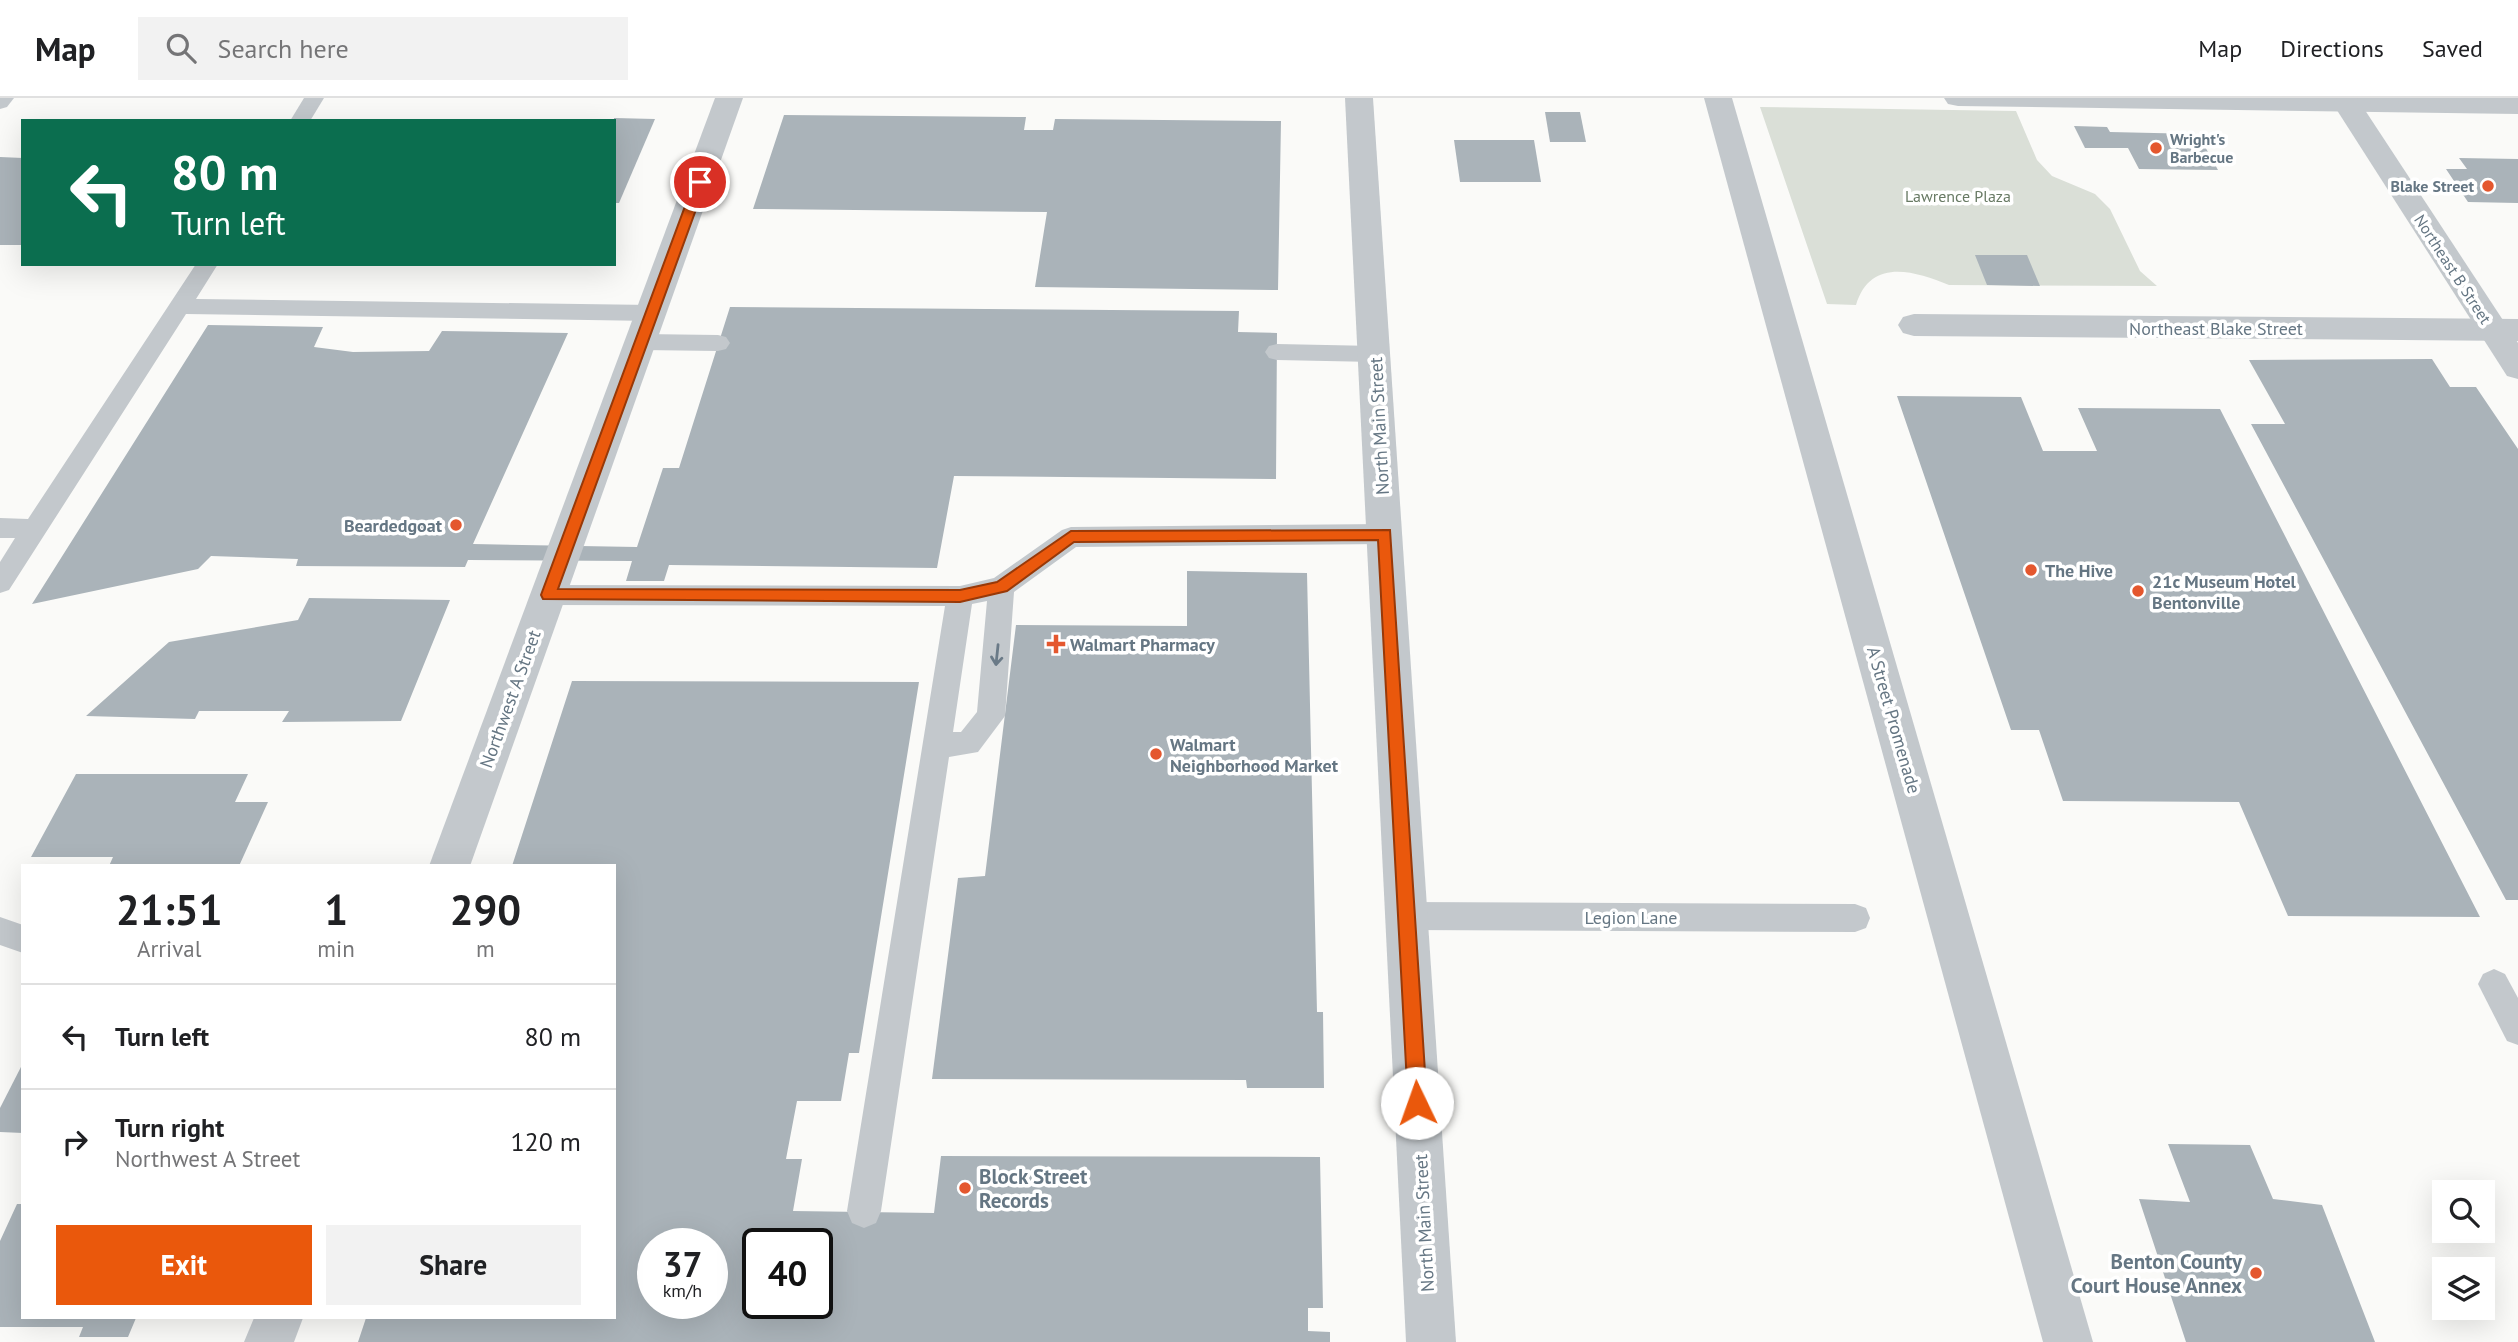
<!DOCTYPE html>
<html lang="en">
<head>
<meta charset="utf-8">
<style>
  :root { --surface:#fff; --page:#f2f2f2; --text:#202124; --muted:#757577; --line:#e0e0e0; --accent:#ea580c }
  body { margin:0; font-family:"PT Sans",sans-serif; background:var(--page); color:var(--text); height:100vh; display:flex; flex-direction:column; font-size:26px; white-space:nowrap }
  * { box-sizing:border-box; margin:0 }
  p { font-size:23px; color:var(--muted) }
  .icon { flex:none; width:38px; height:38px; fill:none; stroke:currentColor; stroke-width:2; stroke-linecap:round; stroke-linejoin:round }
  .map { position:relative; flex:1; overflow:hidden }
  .panel { position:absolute; left:21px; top:766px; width:595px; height:455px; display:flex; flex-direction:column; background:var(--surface); border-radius:0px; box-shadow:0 7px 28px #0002 }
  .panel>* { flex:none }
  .top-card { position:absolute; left:21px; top:21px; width:595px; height:147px; border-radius:0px; box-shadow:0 7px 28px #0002; background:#0b6e4f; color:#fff; overflow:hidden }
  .controls { position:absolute; left:2432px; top:1082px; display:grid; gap:14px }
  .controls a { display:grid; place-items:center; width:63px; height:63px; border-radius:0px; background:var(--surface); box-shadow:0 7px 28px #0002; font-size:35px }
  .speed { position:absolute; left:637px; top:1130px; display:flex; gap:14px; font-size:35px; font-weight:700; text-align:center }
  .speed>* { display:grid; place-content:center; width:91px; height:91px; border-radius:50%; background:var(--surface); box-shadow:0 7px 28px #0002; line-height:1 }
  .speed small { font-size:18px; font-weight:400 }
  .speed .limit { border:4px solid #111; border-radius:10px; background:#fff; color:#111 }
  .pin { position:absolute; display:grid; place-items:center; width:60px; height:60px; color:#fff; margin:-30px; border:4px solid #fff; border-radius:50%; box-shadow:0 2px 7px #0007 }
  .me { position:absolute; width:77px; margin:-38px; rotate:357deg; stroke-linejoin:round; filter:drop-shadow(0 0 5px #0008) }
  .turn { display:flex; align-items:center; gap:24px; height:147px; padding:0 35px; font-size:32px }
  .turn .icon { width:91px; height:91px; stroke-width:2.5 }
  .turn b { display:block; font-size:49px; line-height:60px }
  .eta { display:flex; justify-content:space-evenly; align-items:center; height:119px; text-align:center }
  .eta b { font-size:42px; font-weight:800; line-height:49px }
  .cta { display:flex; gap:14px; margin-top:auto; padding:14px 35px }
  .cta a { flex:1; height:80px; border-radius:0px; background:var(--accent); color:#fff; font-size:28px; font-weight:800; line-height:80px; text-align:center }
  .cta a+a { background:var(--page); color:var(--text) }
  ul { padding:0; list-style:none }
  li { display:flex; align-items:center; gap:21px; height:105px; padding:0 35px; border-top:2px solid var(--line) }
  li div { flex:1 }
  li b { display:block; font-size:26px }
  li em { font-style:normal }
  header { display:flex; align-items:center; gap:42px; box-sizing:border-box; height:98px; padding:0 35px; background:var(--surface); border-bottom:2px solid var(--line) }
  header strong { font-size:33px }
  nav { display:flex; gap:38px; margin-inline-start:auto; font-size:24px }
  .search { width:490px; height:63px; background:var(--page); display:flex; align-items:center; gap:18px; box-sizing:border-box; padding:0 24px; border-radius:0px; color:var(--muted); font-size:26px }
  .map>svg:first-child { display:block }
  .green { fill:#dadfd7 }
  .building { fill:#aab3b9; fill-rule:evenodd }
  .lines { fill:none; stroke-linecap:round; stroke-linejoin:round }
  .service { fill:#c3c8cc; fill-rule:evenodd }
  .pedestrian { fill:#c3c8cc; fill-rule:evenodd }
  .minor { fill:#c3c8cc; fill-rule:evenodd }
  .tertiary { fill:#c3c8cc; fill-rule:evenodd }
  .oneway { stroke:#6a7a87 }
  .route { fill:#ea580c; stroke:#983908; stroke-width:2 }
  .poi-dot { fill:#e4572e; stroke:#fff; stroke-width:2.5 }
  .labels { text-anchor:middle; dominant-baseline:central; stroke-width:7; stroke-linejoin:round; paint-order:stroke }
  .far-poi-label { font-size:16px; font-weight:bold; fill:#657683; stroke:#fff; text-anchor:start }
  .far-park-label { font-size:16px; fill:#687a64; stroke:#fff }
  .far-street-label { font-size:16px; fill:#657683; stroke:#fff }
  .street-label { font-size:18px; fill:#657683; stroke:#fff }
  .poi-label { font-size:18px; font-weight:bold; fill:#657683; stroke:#fff; text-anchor:start }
  .near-poi-label { font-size:21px; font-weight:bold; fill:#657683; stroke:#fff; text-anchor:start }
</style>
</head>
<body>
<header>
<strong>Map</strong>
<div class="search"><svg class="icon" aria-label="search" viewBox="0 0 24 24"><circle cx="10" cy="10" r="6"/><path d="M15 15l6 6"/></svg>Search here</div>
<nav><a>Map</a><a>Directions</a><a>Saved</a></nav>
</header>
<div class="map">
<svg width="2518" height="1244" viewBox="0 0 2518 1244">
  <rect width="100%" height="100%" fill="#fafaf8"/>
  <!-- green -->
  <path class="green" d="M1760 9 2016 13 2037 62 2052 78 2095 96 2110 111 2140 173 2157 188 1949 187C1913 172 1870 160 1856 207L1827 206Z"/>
  <!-- building -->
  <g class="building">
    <polygon points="1545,14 1580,14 1586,44 1550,44"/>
    <polygon points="784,17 1026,19 1024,32 1053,32 1055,21 1281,23 1278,192 1035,189 1047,114 753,111"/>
    <polygon points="614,20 655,21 619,105 614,105"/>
    <polygon points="2074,28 2107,29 2110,34 2198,36 2218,72 2139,71 2128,50 2085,50"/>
    <polygon points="1454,42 1534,42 1541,84 1460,84"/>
    <polygon points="0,59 23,60 23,147 0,147"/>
    <polygon points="2459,60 2518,61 2518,105 2468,104 2446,71 2467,71"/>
    <polygon points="1975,157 2027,157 2040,188 1987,187"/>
    <polygon points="730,209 1239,213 1238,234 1277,235 1276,381 954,378 937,470 669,467 664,483 626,483 632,463 468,462 465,469 296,468 298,461 211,458 198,471 32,506 208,227 323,229 314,249 353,254 429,253 442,233 568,235 473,446 637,449 663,370 679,370"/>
    <polygon points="2432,261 2450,289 2476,289 2518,351 2518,802 2506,802 2251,326 2285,326 2249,262"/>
    <polygon points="1897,298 2021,299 2043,353 2097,353 2078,310 2220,311 2480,819 2288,818 2239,704 2063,703 2039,632 2011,632"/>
    <polygon points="1187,473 1307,475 1317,914 1323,914 1324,990 1247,990 1246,982 932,981 958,780 985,778 1016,527 1187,528"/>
    <polygon points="309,500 450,502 401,623 282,624 289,613 199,613 195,621 86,618 169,544 298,522"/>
    <path d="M572 583 919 584 859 955H849L841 1003H797L786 1061H802L793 1113 934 1115 941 1058 1320 1059 1323 1210H1308V1233L1330 1234V1244H358L366 1220H614V768H512ZM653 1146H712V1206H653ZM758 1146H817V1206H758Z"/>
    <polygon points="76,676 248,676 235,704 268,704 239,768 109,768 113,759 31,759"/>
    <polygon points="23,965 23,1035 0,1034 0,1010"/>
    <polygon points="2168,1046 2250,1047 2273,1101 2322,1107 2375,1244 2186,1244 2139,1101 2190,1104"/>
    <polygon points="17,1106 23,1106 23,1220 136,1220 128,1239 79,1239 83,1229 0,1229 0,1143"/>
  </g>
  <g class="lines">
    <!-- service -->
    <g class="service">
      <polygon points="0,0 14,0 7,9 0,11"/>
      <polygon points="304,0 324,0 310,23 290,23"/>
      <polygon points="196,166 218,166 196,201 652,207 660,210 663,215 660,220 652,223 186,216 9,492 0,495 0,464 15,440 0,440 0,420 28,421"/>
      <polygon points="642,236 718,237 726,239 730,245 726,251 718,253 642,252 634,250 630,244 634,238"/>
      <polygon points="1277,246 1375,248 1383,250 1387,256 1383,262 1375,264 1277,262 1269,260 1265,254 1269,248"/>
      <path d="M1385 426 1394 429 1398 436 1394 443 1385 446 1076 449 1014 494 1005 618 978 654 949 659 881 1113 876 1125 864 1130 852 1125 847 1113 945 508 549 507 540 504 536 497 540 490 549 487 960 488 994 480 1062 432 1071 429ZM987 503 977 614 961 634H953L972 506Z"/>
      <polygon points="1406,804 1855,806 1866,810 1870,820 1866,830 1855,834 1406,832 1395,828 1391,818 1395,808"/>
      <polygon points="0,819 23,827 23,855 0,847"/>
      <polygon points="2494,871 2505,876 2518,900 2518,947 2507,943 2478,886 2483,876"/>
    </g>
    <!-- pedestrian -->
    <polygon class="pedestrian" points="1704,0 1732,0 2093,1244 2043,1244"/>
    <!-- minor -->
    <g class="minor">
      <polygon points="1944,0 2518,0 2518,16 1958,8 1948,6"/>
      <polygon points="1914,216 2518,221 2518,243 1914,238 1903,235 1898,227 1903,219"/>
    </g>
    <!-- tertiary -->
    <g class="tertiary">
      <polygon points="715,0 743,0 470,768 429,768"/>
      <polygon points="1345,0 1373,0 1456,1244 1406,1244"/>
      <polygon points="2337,0 2357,0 2518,245 2518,281 2507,278 2333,6"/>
      <polygon points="254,1220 303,1220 294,1244 244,1244"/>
    </g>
  </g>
  <!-- one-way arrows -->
  <defs><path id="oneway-shaft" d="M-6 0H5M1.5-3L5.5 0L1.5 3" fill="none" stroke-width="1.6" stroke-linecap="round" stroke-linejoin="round" transform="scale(1.75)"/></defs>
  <use class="oneway" href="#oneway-shaft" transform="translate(997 557) rotate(96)"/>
  <!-- route -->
  <polygon class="route" points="700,81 706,84 558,491 960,492 997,484 1071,433 1390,432 1427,1005 1424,1011 1417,1014 1411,1011 1408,1005 1378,442 1074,444 1007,493 960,504 543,501 541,497 694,84"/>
  <!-- markers -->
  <g class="poi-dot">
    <circle cx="2156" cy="50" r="7"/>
    <circle cx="2488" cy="88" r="7"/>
    <circle cx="456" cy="427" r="7"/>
    <circle cx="2031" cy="472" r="7"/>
    <circle cx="2138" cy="493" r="7"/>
    <path d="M1052.5 535.5h7v7h7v7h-7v7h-7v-7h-7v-7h7z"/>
    <circle cx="1156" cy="656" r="7"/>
    <circle cx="965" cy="1090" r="7"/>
    <circle cx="2256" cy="1175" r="7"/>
  </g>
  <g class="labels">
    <!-- far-poi labels -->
    <g class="far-poi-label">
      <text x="2170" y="41">Wright's<tspan x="2170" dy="18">Barbecue</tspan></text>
      <text x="2474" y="88" text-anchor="end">Blake Street</text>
    </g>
    <!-- far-park labels -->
    <g class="far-park-label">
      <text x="1958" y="98">Lawrence Plaza</text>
    </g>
    <!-- far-street labels -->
    <g class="far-street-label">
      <text transform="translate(2453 171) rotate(57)">Northeast B Street</text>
    </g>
    <!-- street labels -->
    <g class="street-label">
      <text x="2216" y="230">Northeast Blake Street</text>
      <text transform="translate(1379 328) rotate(-93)">North Main Street</text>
      <text transform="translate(510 601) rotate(-70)">Northwest A Street</text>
      <text transform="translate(1894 622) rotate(74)">A Street Promenade</text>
      <text x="1631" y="819">Legion Lane</text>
      <text transform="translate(1424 1125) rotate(-93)">North Main Street</text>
    </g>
    <!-- poi labels -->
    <g class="poi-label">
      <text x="442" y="427" text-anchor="end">Beardedgoat</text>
      <text x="2045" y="472">The Hive</text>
      <text x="2152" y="483">21c Museum Hotel<tspan x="2152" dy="21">Bentonville</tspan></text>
      <text x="1070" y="546">Walmart Pharmacy</text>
      <text x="1170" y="646">Walmart<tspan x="1170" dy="21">Neighborhood Market</tspan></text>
    </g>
    <!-- near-poi labels -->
    <g class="near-poi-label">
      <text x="979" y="1078">Block Street<tspan x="979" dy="24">Records</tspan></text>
      <text x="2242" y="1163" text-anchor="end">Benton County<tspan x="2242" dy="24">Court House Annex</tspan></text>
    </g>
  </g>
</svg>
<div class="controls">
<a><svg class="icon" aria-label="search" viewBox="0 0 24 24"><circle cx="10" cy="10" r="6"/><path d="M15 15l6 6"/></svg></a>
<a><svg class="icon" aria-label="layers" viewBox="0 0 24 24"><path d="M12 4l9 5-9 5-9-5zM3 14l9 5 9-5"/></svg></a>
</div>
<div class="speed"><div>37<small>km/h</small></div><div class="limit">40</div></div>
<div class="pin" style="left:700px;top:84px;background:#d93025"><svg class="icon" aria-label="arrive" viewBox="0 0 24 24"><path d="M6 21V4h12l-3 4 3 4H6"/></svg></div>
<svg class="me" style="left:1417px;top:1005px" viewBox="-20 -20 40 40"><circle r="19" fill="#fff"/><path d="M0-13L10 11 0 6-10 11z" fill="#ea580c"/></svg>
<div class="top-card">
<div class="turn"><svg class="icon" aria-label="left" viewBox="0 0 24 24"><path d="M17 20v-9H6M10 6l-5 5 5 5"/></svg><div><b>80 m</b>Turn left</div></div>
</div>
<section class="panel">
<div class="eta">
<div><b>21:51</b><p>Arrival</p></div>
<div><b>1</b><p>min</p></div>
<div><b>290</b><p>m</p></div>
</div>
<ul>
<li><svg class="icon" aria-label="left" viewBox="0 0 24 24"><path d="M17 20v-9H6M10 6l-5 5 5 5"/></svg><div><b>Turn left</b></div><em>80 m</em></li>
<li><svg class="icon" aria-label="right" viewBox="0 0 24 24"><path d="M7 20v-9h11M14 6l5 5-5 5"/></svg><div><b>Turn right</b><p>Northwest A Street</p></div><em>120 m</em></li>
</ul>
<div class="cta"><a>Exit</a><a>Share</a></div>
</section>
</div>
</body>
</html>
